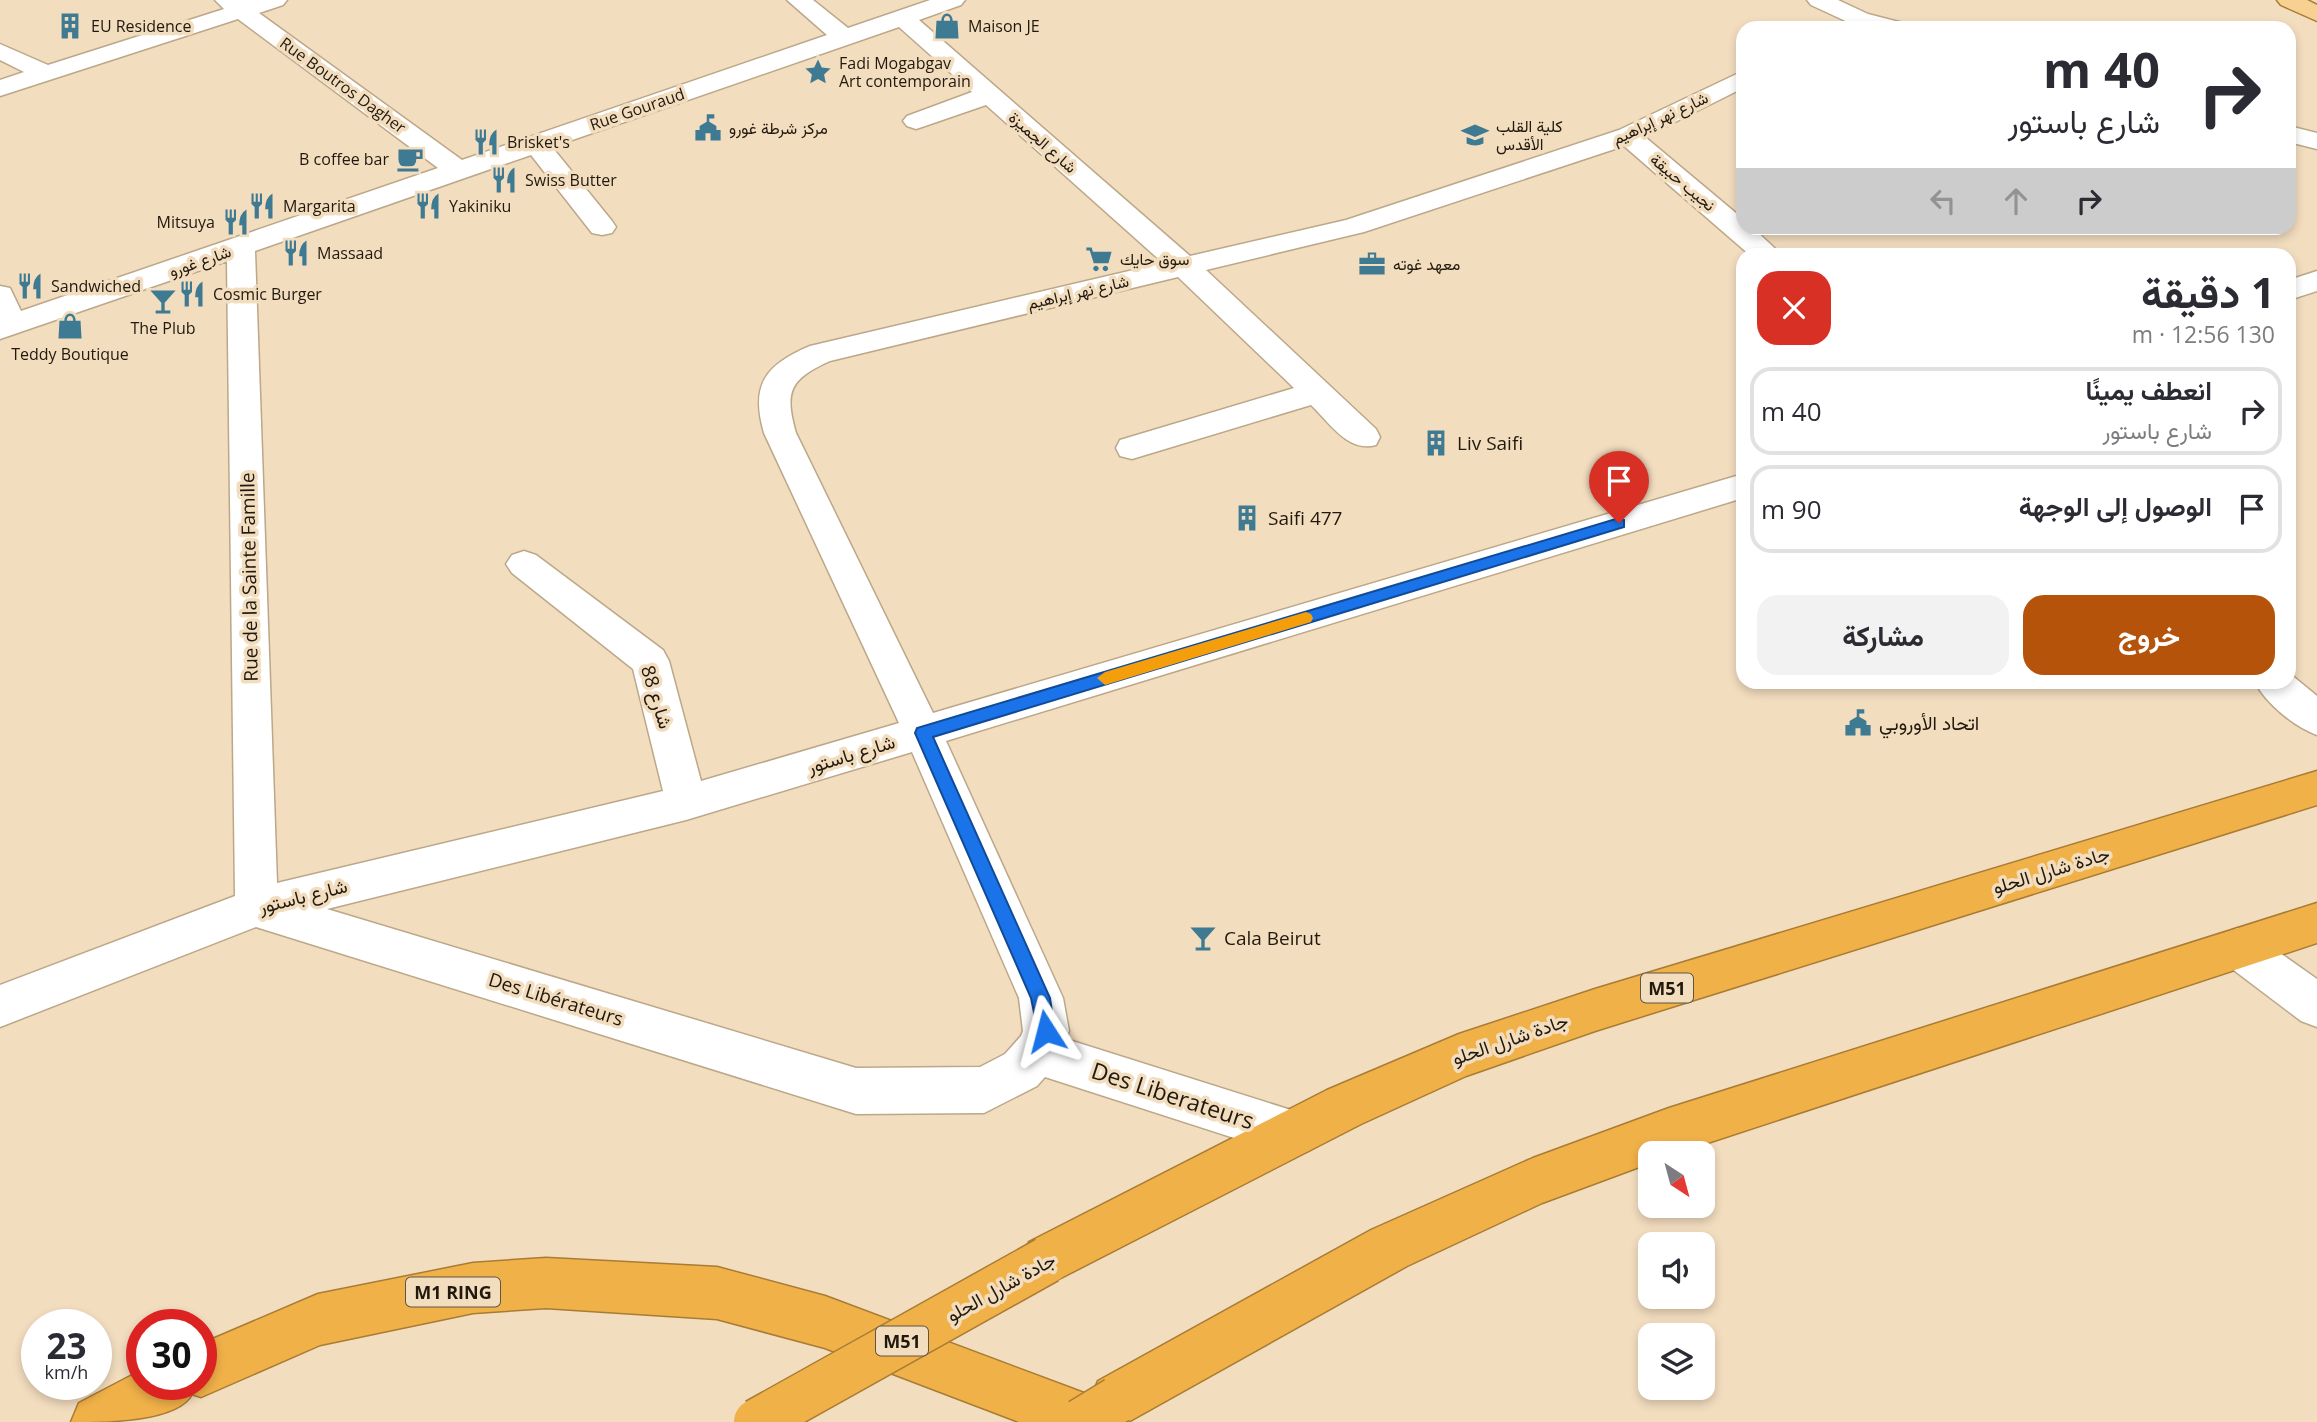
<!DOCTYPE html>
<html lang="ar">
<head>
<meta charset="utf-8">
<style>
  :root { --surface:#fff; --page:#f2f2f3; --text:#2b2b33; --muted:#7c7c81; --line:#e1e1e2; --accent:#b45309 }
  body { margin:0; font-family:"Open Sans",Vazirmatn,sans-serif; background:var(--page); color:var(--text); direction:rtl; height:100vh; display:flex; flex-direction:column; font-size:26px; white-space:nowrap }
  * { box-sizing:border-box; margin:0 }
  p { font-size:23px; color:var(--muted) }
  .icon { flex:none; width:38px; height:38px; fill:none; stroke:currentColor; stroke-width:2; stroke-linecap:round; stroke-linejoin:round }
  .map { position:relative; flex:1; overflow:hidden; direction:ltr }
  .drawer { position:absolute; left:1736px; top:248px; width:560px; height:441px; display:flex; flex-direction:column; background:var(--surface); border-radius:21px; box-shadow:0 4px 10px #0003; direction:rtl }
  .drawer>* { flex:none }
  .banner { position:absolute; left:1736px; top:21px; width:560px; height:214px; border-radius:21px; box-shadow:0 4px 10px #0003; direction:rtl; background:#fff; color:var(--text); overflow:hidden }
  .needle { width:46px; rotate:144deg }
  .buttons { position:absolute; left:1638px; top:1141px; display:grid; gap:14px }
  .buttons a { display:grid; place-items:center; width:77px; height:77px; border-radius:14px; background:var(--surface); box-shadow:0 4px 10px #0003; font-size:35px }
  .speed { position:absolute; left:21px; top:1309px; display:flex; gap:14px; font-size:35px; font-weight:700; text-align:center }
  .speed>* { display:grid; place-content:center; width:91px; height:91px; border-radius:50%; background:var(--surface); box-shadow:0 4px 10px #0003; line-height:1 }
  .speed small { font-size:18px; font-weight:400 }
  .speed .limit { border:10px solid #d22; background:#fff; color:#111 }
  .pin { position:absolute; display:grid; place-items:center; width:60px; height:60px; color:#fff; margin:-72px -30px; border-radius:50% 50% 50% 0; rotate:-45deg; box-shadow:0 0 7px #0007 }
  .pin .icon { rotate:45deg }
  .me { position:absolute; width:77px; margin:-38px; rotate:351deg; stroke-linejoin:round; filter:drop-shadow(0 0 5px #0008) }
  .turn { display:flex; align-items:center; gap:24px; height:147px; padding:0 21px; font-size:32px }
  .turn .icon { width:91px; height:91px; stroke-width:2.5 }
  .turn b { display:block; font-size:49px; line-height:60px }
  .lanes { display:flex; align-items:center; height:66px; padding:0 21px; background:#0003; justify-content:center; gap:35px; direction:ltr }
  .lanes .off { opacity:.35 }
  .round { display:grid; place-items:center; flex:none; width:74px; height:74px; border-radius:21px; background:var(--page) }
  .summary { display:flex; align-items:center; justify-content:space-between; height:119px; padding:0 21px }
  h1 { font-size:42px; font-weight:700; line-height:52px }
  .primary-button { display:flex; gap:14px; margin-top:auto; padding:14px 21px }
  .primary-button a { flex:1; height:80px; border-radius:21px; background:var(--accent); color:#fff; font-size:28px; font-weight:700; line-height:80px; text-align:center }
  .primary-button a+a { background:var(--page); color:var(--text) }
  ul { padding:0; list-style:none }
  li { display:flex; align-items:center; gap:21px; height:88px; margin:0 14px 10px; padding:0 7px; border:4px solid var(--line); border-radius:21px }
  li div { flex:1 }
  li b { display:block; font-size:26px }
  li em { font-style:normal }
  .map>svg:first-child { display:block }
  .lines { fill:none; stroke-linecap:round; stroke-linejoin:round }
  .minor-casing { stroke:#bca789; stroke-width:3 }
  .major-casing { stroke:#a87c34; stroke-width:3 }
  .highway-casing { stroke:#a87c34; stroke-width:3 }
  .minor { fill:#fff; fill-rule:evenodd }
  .major { fill:#f7d092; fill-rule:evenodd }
  .highway { fill:#f1b149; fill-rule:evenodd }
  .highway-bridge-casing { stroke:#a87c34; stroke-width:49; stroke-linecap:butt }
  .highway-bridge { stroke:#f1b149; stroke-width:46 }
  .route { fill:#1a73e8; stroke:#114b97; stroke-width:2 }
  .slow { fill:#f59e0b }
  .labels { text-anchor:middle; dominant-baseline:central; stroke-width:7; stroke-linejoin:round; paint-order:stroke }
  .far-poi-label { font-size:16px; fill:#21190e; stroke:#f3ddbf; text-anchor:start }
  .far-street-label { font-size:16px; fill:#21190e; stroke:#f3ddbf }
  .shield { fill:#f3ddbf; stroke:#605443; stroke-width:2 }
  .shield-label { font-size:18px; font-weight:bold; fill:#21190e }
  .poi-label { font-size:19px; fill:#21190e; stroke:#f3ddbf; text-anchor:start }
  .street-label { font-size:19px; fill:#21190e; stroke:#f3ddbf }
  .near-street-label { font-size:23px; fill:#21190e; stroke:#f3ddbf }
</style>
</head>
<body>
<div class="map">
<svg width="2317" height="1422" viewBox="0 0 2317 1422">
  <rect width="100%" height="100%" fill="#f3ddbf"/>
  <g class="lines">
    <!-- minor casing -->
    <g class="minor-casing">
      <g id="minor">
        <path d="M215 0H287L283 5 259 13 462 160 827 35 787 0H813L848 28 930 0H965L961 5 919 20 1190 256 1346 220 1619 130 1743 71V88L1645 137 1743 219V228H1753L1783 256H1751L1624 146 1364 232 1206 270 1376 429 1380 437 1376 445C1348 453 1329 422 1311 405L1132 459 1120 456 1116 448 1120 440 1294 388 1178 277 830 361C790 379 784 391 796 433L933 713 1743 474V498L946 741 1063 998 1069 1031 1066 1039 1310 1116 1317 1133 1310 1150 1293 1157 1045 1077 1037 1086 984 1113 856 1114 256 927 0 1027V985L235 896 227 261 0 339V286L10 288 21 311 438 168 238 19 0 96V80L24 72 0 60V44L48 65 224 9ZM899 27 972 92 907 116 903 121 907 126 916 129 925 126 986 105 1163 263 810 346C765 365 750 385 764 433L899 723 701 781 669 661 663 650 536 555 524 551 512 555 506 564 512 573 633 669 663 791 277 883 255 251 531 155 592 233 602 235 612 233 616 227 612 221 552 147ZM912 752 1019 998 1023 1031 1021 1036 1005 1054 980 1067 856 1068 327 909 686 820Z"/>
        <polygon points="1807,0 1838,0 1868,14 1903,23 1907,28 1867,28 1852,24 1811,5"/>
        <polygon points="2289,126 2317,133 2317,149 2289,142"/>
        <polygon points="2317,271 2317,291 2289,300 2289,280"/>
        <path d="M2289 673 2317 696V735C2295 727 2266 704 2255 682H2289Z"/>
        <polygon points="2238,928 2253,934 2317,979 2317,1027 2301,1021 2223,962 2216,948 2223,934"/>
      </g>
    </g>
    <!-- major casing -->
    <g class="major-casing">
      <polygon id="major" points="2277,0 2307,0 2317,5 2317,21 2281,5"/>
    </g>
    <!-- highway casing -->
    <g class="highway-casing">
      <g id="highway">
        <polygon points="2317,771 2317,805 1595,1031 1466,1076 1361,1124 1047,1285 1029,1278 1022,1260 1029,1242 1327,1090 1459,1034 1595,989"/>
        <path d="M2317 903V943L1677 1153H1650V1163L1542 1203 1407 1266 1128 1422H1019L825 1348 717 1319 546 1308 473 1313 320 1345 201 1397 192 1394C177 1422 104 1422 71 1422L79 1403 142 1370V1384H201V1344L318 1294 473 1263 546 1258 717 1267 825 1296 1092 1396 1098 1381 1371 1230 1533 1158 1669 1108Z"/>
      </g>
    </g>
    <!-- minor -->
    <use href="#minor" class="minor"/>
    <!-- major -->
    <use href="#major" class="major"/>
    <!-- highway -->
    <use href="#highway" class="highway"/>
    <!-- highway-bridge casing -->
    <g class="highway-bridge-casing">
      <g id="highway-bridge">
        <polyline points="757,1422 1047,1260"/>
        <polyline points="1081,1422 1117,1400"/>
      </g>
    </g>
    <!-- highway-bridge -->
    <use href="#highway-bridge" class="highway-bridge"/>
  </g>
  <!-- route -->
  <polygon class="route" points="1619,518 1624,520 1624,527 933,737 1050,998 1055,1031 1052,1037 1046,1040 1039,1037 1031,998 915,733 917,728"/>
  <!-- slow -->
  <polygon class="slow" points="1306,612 1311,614 1313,618 1311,622 1105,685 1097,678 1105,672"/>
  <!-- icons -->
  <defs>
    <g id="building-bare" transform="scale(2.1)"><path d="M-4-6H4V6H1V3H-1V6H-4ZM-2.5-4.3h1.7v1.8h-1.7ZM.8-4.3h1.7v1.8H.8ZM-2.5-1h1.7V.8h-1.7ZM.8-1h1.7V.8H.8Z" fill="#3e7a92" stroke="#f3ddbf" stroke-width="2.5" paint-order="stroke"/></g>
    <g id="shop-bare" transform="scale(2.1)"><path d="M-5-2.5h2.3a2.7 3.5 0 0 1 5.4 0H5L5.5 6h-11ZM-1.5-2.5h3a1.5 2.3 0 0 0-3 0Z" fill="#3e7a92" stroke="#f3ddbf" stroke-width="2.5" paint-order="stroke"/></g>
    <g id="sight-bare" transform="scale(2.1)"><path d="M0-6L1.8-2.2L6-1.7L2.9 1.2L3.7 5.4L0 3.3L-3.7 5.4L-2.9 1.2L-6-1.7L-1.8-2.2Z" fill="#3e7a92" stroke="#f3ddbf" stroke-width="2.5" paint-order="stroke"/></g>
    <g id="civic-bare" transform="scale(2.1)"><path d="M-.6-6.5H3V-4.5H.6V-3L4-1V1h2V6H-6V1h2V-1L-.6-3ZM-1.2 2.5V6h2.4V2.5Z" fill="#3e7a92" stroke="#f3ddbf" stroke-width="2.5" paint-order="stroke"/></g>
    <g id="school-bare" transform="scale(2.1)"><path d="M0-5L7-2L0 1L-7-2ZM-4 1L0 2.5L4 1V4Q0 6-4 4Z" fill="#3e7a92" stroke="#f3ddbf" stroke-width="2.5" paint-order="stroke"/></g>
    <g id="restaurant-bare" transform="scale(2.1)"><path d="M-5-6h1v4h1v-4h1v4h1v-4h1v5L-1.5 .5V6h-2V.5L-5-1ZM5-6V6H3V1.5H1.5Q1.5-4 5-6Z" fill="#3e7a92" stroke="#f3ddbf" stroke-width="2.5" paint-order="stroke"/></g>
    <g id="cafe-bare" transform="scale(2.1)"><path d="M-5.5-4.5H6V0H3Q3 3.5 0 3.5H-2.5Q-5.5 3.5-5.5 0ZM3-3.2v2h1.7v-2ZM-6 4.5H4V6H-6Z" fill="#3e7a92" stroke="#f3ddbf" stroke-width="2.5" paint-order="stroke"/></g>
    <g id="supermarket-bare" transform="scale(2.1)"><path d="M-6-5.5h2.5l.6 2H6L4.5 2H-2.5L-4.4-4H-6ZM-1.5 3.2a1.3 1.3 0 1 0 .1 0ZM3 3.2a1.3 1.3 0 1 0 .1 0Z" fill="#3e7a92" stroke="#f3ddbf" stroke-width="2.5" paint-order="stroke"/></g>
    <g id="office-bare" transform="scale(2.1)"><path d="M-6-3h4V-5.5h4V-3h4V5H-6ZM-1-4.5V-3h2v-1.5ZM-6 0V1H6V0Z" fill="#3e7a92" stroke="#f3ddbf" stroke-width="2.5" paint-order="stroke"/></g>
    <g id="bar-bare" transform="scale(2.1)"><path d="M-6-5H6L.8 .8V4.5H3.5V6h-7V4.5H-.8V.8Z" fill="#3e7a92" stroke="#f3ddbf" stroke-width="2.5" paint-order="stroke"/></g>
  </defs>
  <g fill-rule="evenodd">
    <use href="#building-bare" x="70" y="26"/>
    <use href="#shop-bare" x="947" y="26"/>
    <use href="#sight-bare" x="818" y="72"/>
    <use href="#civic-bare" x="708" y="128"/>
    <use href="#school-bare" x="1475" y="135"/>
    <use href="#restaurant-bare" x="486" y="142"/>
    <use href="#cafe-bare" x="410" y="159"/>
    <use href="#restaurant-bare" x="504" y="180"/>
    <use href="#restaurant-bare" x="262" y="206"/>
    <use href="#restaurant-bare" x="428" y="206"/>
    <use href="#restaurant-bare" x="236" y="222"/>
    <use href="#restaurant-bare" x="296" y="253"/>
    <use href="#supermarket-bare" x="1099" y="259"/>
    <use href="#office-bare" x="1372" y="264"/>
    <use href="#restaurant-bare" x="30" y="286"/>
    <use href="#restaurant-bare" x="192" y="294"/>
    <use href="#bar-bare" x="163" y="301"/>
    <use href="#shop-bare" x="70" y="326"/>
    <use href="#building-bare" x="1436" y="443"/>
    <use href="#building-bare" x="1247" y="518"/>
    <use href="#civic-bare" x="1858" y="723"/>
    <use href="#bar-bare" x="1203" y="938"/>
  </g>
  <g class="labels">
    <!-- far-poi labels -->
    <g class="far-poi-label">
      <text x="91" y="26">EU Residence</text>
      <text x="968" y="26">Maison JE</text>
      <text x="839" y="63">Fadi Mogabgav<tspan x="839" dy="18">Art contemporain</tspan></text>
      <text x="1496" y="126">كلية القلب<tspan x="1496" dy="18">الأقدس</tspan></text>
      <text x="729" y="128">مركز شرطة غورو</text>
      <text x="507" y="142">Brisket's</text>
      <text x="389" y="159" text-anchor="end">B coffee bar</text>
      <text x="525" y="180">Swiss Butter</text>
      <text x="283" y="206">Margarita</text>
      <text x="449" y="206">Yakiniku</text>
      <text x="215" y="222" text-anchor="end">Mitsuya</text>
      <text x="317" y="253">Massaad</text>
      <text x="1120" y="259">سوق حايك</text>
      <text x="1393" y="264">معهد غوته</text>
      <text x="51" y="286">Sandwiched</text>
      <text x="213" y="294">Cosmic Burger</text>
      <text x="163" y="328" text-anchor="middle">The Plub</text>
      <text x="70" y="354" text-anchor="middle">Teddy Boutique</text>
    </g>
    <!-- far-street labels -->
    <g class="far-street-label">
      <text transform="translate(343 85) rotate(36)">Rue Boutros Dagher</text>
      <text transform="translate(637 109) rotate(-19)">Rue Gouraud</text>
      <text transform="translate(1660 118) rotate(-25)">شارع نهر إبراهيم</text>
      <text transform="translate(1043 142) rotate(41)">شارع الجميزة</text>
      <text transform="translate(1683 182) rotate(40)">نجيب حبيقة</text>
      <text transform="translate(200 261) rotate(-19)">شارع غورو</text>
      <text transform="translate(1078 292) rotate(-13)">شارع نهر إبراهيم</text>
    </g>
    <!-- shield labels -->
    <g class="shield">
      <rect x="1641" y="973.5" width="52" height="29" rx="5"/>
      <rect x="406" y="1277.5" width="94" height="29" rx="5"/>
      <rect x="876" y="1326.5" width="52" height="29" rx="5"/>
    </g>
    <g class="shield-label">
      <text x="1667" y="988">M51</text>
      <text x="453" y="1292">M1 RING</text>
      <text x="902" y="1341">M51</text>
    </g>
    <!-- poi labels -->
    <g class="poi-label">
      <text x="1457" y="443">Liv Saifi</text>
      <text x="1268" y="518">Saifi 477</text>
      <text x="1879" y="723">اتحاد الأوروبي</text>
      <text x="1224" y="938">Cala Beirut</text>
    </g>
    <!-- street labels -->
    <g class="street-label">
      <text transform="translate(249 577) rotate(-91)">Rue de la Sainte Famille</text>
      <text transform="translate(657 697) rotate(73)">شارع 88</text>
      <text transform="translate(851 754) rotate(-17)">شارع باستور</text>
      <text transform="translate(2051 870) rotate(-17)">جادة شارل الحلو</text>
      <text transform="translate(303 896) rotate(-14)">شارع باستور</text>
      <text transform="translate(556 999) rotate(17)">Des Libérateurs</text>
      <text transform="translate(1510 1039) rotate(-19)">جادة شارل الحلو</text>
      <text transform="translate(1001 1287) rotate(-29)">جادة شارل الحلو</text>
    </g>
    <!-- near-street labels -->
    <g class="near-street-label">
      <text transform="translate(1173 1095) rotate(18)">Des Liberateurs</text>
    </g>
  </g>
</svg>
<div class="buttons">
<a><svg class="needle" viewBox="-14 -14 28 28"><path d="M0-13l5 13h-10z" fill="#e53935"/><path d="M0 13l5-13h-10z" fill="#7c7c81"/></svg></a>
<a><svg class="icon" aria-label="sound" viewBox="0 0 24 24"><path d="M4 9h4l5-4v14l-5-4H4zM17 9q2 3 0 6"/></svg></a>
<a><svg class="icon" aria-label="layers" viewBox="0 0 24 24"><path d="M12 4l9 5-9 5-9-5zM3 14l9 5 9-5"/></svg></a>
</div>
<div class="speed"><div>23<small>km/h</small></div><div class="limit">30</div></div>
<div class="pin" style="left:1619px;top:523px;background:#d93025"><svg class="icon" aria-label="arrive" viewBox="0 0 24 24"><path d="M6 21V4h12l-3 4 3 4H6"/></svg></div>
<svg class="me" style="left:1046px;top:1031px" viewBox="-20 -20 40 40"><path d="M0-17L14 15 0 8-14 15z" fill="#1a73e8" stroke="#fff" stroke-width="4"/></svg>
<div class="banner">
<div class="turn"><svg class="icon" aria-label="right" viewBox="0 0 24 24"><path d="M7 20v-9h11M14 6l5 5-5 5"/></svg><div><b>40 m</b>شارع باستور</div></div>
<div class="lanes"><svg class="icon off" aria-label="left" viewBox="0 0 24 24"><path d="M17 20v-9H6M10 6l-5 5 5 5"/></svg><svg class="icon off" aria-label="ahead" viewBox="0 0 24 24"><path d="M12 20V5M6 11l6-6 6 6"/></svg><svg class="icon" aria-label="right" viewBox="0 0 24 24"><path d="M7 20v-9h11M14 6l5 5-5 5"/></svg></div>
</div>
<section class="drawer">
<div class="summary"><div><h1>1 دقيقة</h1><p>130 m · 12:56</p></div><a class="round" style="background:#d93025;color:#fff"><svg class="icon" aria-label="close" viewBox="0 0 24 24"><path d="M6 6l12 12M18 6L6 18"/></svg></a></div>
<ul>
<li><svg class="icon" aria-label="right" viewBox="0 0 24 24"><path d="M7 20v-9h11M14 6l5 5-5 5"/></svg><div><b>انعطف يمينًا</b><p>شارع باستور</p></div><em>40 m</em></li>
<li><svg class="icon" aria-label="arrive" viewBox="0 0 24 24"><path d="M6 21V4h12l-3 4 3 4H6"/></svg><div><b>الوصول إلى الوجهة</b></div><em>90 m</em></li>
</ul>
<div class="primary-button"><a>خروج</a><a>مشاركة</a></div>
</section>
</div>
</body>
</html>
